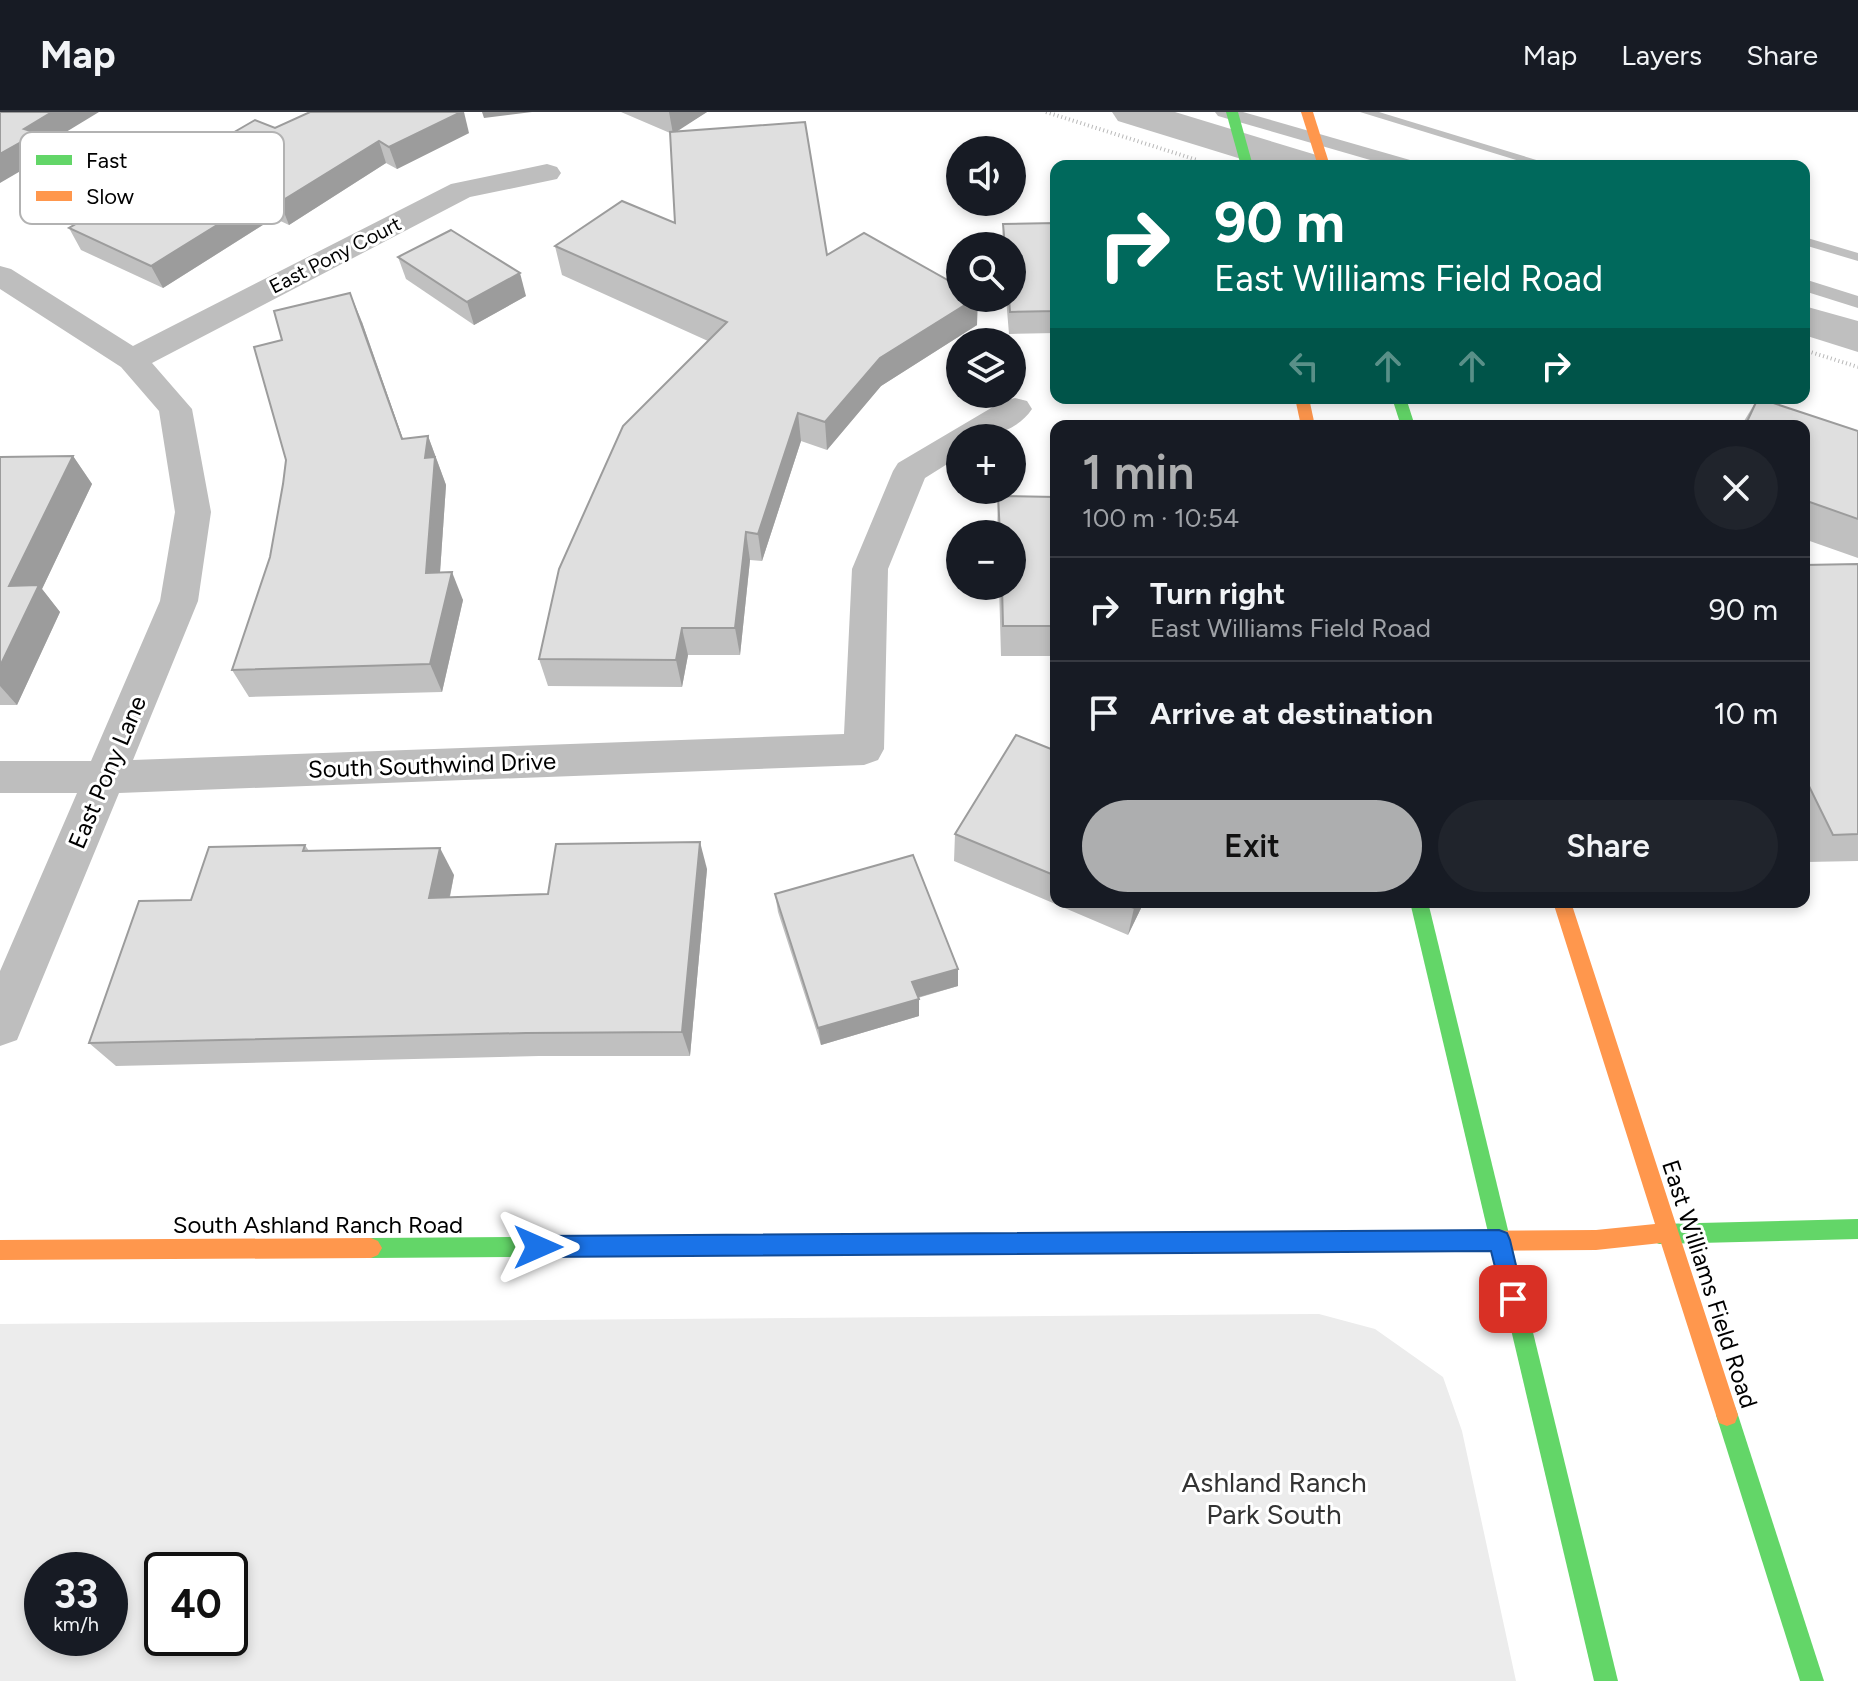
<!DOCTYPE html>
<html lang="en">
<head>
<meta charset="utf-8">
<style>
  :root { --surface:#171b24; --page:#20242c; --text:#f1f3f6; --muted:#9ea1a6; --line:#363941; --accent:#adaeaf }
  body { margin:0; font-family:Figtree,sans-serif; background:var(--page); color:var(--text); height:100vh; display:flex; flex-direction:column; font-size:30px; white-space:nowrap }
  * { box-sizing:border-box; margin:0 }
  p { font-size:26px; color:var(--muted) }
  .icon { flex:none; width:44px; height:44px; fill:none; stroke:currentColor; stroke-width:2; stroke-linecap:round; stroke-linejoin:round }
  .map { position:relative; flex:1; overflow:hidden }
  .side { position:absolute; left:1050px; top:308px; width:760px; height:488px; display:flex; flex-direction:column; background:var(--surface); border-radius:16px; box-shadow:0 4px 12px #0003 }
  .side>* { flex:none }
  .guide { position:absolute; left:1050px; top:48px; width:760px; height:244px; border-radius:16px; box-shadow:0 4px 12px #0003; background:#00695c; color:#fff; overflow:hidden }
  .tools { position:absolute; left:946px; top:24px; display:grid; gap:16px }
  .tools a { display:grid; place-items:center; width:80px; height:80px; border-radius:50%; background:var(--surface); box-shadow:0 4px 12px #0003; font-size:40px }
  .speed { position:absolute; left:24px; top:1440px; display:flex; gap:16px; font-size:40px; font-weight:700; text-align:center }
  .speed>* { display:grid; place-content:center; width:104px; height:104px; border-radius:50%; background:var(--surface); box-shadow:0 4px 12px #0003; line-height:1 }
  .speed small { font-size:20px; font-weight:400 }
  .speed .limit { border:4px solid #111; border-radius:12px; background:#fff; color:#111 }
  .pin { position:absolute; display:grid; place-items:center; width:68px; height:68px; color:#fff; margin:-34px; border-radius:16px; box-shadow:0 4px 12px #0006 }
  .me { position:absolute; width:88px; margin:-44px; rotate:90deg; stroke-linejoin:round; filter:drop-shadow(0 0 6px #0008) }
  .turn { display:flex; align-items:center; gap:28px; height:168px; padding:0 32px; font-size:36px }
  .turn .icon { width:104px; height:104px; stroke-width:2.5 }
  .turn b { display:block; font-size:56px; line-height:68px }
  .lanes { display:flex; align-items:center; height:76px; padding:0 32px; background:#0003; justify-content:center; gap:40px; direction:ltr }
  .lanes .off { opacity:.35 }
  .round { display:grid; place-items:center; flex:none; width:84px; height:84px; border-radius:42px; background:var(--page) }
  .summary { display:flex; align-items:center; justify-content:space-between; height:136px; padding:0 32px }
  h1 { font-size:48px; font-weight:600; line-height:60px; color:var(--accent) }
  .button { display:flex; gap:16px; margin-top:auto; padding:16px 32px }
  .button a { flex:1; height:92px; border-radius:48px; background:var(--accent); color:#111; font-size:32px; font-weight:600; line-height:92px; text-align:center }
  .button a+a { background:var(--page); color:var(--text) }
  ul { padding:0; list-style:none }
  li { display:flex; align-items:center; gap:24px; height:104px; padding:0 32px; border-top:2px solid var(--line) }
  li div { flex:1 }
  li b { display:block; font-size:30px }
  li em { font-style:normal }
  header { display:flex; align-items:center; gap:48px; box-sizing:border-box; height:112px; padding:0 40px; background:var(--surface); border-bottom:2px solid var(--line) }
  header strong { font-size:38px }
  nav { display:flex; gap:44px; margin-inline-start:auto; font-size:28px }
  .map>svg:first-child { display:block }
  .green { fill:#ececec; fill-rule:evenodd }
  .lines { fill:none; stroke-linecap:round; stroke-linejoin:round }
  .stream { fill:#bfbfbf; fill-rule:evenodd }
  .canal { fill:#bfbfbf; fill-rule:evenodd }
  .path { stroke:#b9b9b9; stroke-width:4; stroke-dasharray:1 3; stroke-linecap:butt }
  .lane { fill:#bebebe; fill-rule:evenodd }
  .street { fill:#bebebe; fill-rule:evenodd }
  .fast { fill:#63d668; fill-rule:evenodd }
  .slow { fill:#ff974d; fill-rule:evenodd }
  .wall { fill:#c0c0c0 }
  .shaded-wall { fill:#9c9c9c }
  .building { fill:#dfdfdf; stroke:#9c9c9c; stroke-width:2 }
  .route { fill:#1a73e8; stroke:#114b97; stroke-width:2 }
  .labels { text-anchor:middle; dominant-baseline:central; stroke-width:6; stroke-linejoin:round; paint-order:stroke }
  .far-street-label { font-size:20px; fill:#000; stroke:#fff }
  .street-label { font-size:24px; fill:#000; stroke:#fff }
  .near-park-label { font-size:28px; fill:#333; stroke:#fff }
  .key { fill:#fff; stroke:#b2b2b2; stroke-width:2 }
  .key-label { font-size:22px; fill:#000 }
</style>
</head>
<body>
<header>
<strong>Map</strong>
<nav><a>Map</a><a>Layers</a><a>Share</a></nav>
</header>
<div class="map">
<svg width="1858" height="1569" viewBox="0 0 1858 1569">
  <rect width="100%" height="100%" fill="#fff"/>
  <!-- green -->
  <path class="green" d="M1319 1202 1375 1217 1443 1265 1462 1319 1516 1569H0V1212ZM110 1458V1526H42V1458ZM230 1458V1526H162V1458Z"/>
  <g class="lines">
    <!-- stream -->
    <g class="stream">
      <polygon points="1360,0 1379,0 1556,54 1536,54"/>
      <polygon points="1804,125 1858,141 1858,149 1804,133"/>
    </g>
    <!-- canal -->
    <g class="canal">
      <polygon points="1112,0 1175,0 1323,45 1329,54 1264,54 1118,9"/>
      <polygon points="1804,194 1858,209 1858,240 1804,223"/>
    </g>
    <!-- path -->
    <g class="path">
      <polyline points="1046,0 1197,48"/>
      <polyline points="1804,238 1858,255"/>
    </g>
    <!-- lane -->
    <g class="lane">
      <polygon points="1215,0 1243,0 1417,50 1420,54 1391,54 1218,4"/>
      <polygon points="1804,167 1858,184 1858,196 1804,179"/>
    </g>
    <!-- street -->
    <path class="street" d="M547 52 557 55 561 61 557 67 470 85 152 251 192 297 211 400 198 489 133 648 844 622 852 457 893 359 898 351 1003 289 1015 286 1027 289 1032 297C1016 321 986 326 960 326V344L925 366 888 457 884 637 878 648 864 653 119 681 17 928 0 934V859L77 681H0V649H91L160 489 175 400 159 299 121 255 0 177V154L11 157 133 234 451 72Z"/>
    <!-- fast -->
    <g class="fast">
      <polygon points="1226,0 1238,0 1253,54 1241,54"/>
      <polygon points="1392,286 1406,286 1415,314 1401,314"/>
      <polygon points="1410,790 1428,790 1618,1569 1594,1569"/>
      <polygon points="1858,1107 1858,1127 1659,1132 1652,1129 1649,1122 1652,1115 1659,1112"/>
      <polygon points="1105,1121 1112,1124 1116,1131 1112,1138 1105,1141 371,1146 364,1143 360,1136 364,1129 371,1126"/>
      <polygon points="1727,1292 1735,1295 1738,1303 1824,1569 1800,1569 1716,1303 1719,1295"/>
    </g>
    <!-- slow -->
    <g class="slow">
      <polygon points="1301,0 1313,0 1330,54 1318,54"/>
      <polygon points="1295,286 1309,286 1315,314 1301,314"/>
      <polygon points="1553,790 1571,790 1738,1303 1735,1311 1727,1314 1719,1311 1716,1303 1661,1131 1596,1138 1105,1141 1098,1138 1094,1131 1098,1124 1105,1121 1596,1118 1655,1112"/>
      <polygon points="371,1126 378,1129 382,1136 378,1143 371,1146 0,1148 0,1128"/>
    </g>
  </g>
  <!-- wall -->
  <g class="wall">
    <polygon points="621,0 707,0 676,19 827,143 977,213 881,274 827,338 801,329 762,449 750,448 740,543 688,543 682,575 548,574 539,547 708,229 562,163 555,134 675,111 670,21"/>
    <polygon points="275,16 469,21 397,57 386,51 289,113 274,106 163,176 81,138 69,116"/>
    <polygon points="1056,111 1056,221 1009,222 1006,186 1012,186 1012,134 1002,134 1003,112"/>
    <polygon points="398,145 526,184 474,213 406,167"/>
    <polygon points="362,210 403,327 428,324 446,373 440,461 463,488 442,580 249,585 232,558 270,445 283,372 286,348"/>
    <polygon points="1758,286 1858,319 1858,446 1804,427 1804,314 1741,314"/>
    <polygon points="73,344 92,372 42,477 60,500 17,593 0,593 0,345"/>
    <polygon points="998,384 1056,385 1056,544 1001,544 999,474 1012,474 1012,422 997,422"/>
    <polygon points="1858,452 1858,749 1806,750 1804,746 1804,453"/>
    <polygon points="1056,639 1056,790 1144,790 1128,823 954,749 955,722"/>
    <polygon points="305,733 309,739 454,763 450,785 548,782 707,757 690,944 539,944 116,954 89,931 191,788"/>
    <polygon points="775,782 958,857 958,874 918,886 919,904 821,933 778,800"/>
  </g>
  <!-- shaded-wall -->
  <g class="shaded-wall">
    <polygon points="52,0 99,0 43,34 48,43 0,71 0,42 24,17"/>
    <polygon points="461,0 464,0 469,21 397,57 389,35"/>
    <polygon points="482,0 532,0 484,6"/>
    <polygon points="669,0 707,0 673,22"/>
    <polygon points="379,29 386,51 289,113 280,90"/>
    <polygon points="264,84 274,106 163,176 151,154"/>
    <polygon points="520,161 526,184 474,213 467,190"/>
    <polygon points="350,181 362,210 413,356 402,327"/>
    <polygon points="976,186 978,186 977,213 881,274 827,338 825,310 880,246"/>
    <polygon points="798,301 801,329 762,449 758,422"/>
    <polygon points="428,324 446,373 438,489 426,461 425,346"/>
    <polygon points="73,344 92,372 42,477 60,500 17,593 0,574 0,554 9,474"/>
    <polygon points="746,420 750,448 740,543 735,516"/>
    <polygon points="452,460 463,488 442,580 430,552"/>
    <polygon points="682,516 688,543 682,575 676,548"/>
    <polygon points="700,730 707,757 690,944 682,920"/>
    <polygon points="440,736 454,763 444,812 429,786"/>
    <polygon points="1137,790 1144,790 1128,823 1134,796"/>
    <polygon points="958,857 958,874 912,887 912,870"/>
    <polygon points="919,887 919,904 821,933 818,916"/>
  </g>
  <!-- building -->
  <g class="building">
    <polygon points="0,0 52,0 24,17 37,21 0,42"/>
    <polygon points="310,0 461,0 389,35 379,29 280,90 264,84 151,154 69,116 255,8 275,16"/>
    <polygon points="805,10 827,143 864,121 960,175 960,186 976,186 880,246 825,310 798,301 758,422 746,420 735,516 682,516 676,548 539,547 559,457 623,314 727,210 555,134 622,89 675,111 670,20"/>
    <polygon points="1056,111 1056,199 1010,200 1009,186 1012,186 1012,134 1005,134 1003,112"/>
    <polygon points="451,118 520,161 467,190 398,145"/>
    <polygon points="350,181 402,327 428,324 425,346 435,345 426,461 452,460 430,552 232,558 270,445 283,372 286,348 254,235 282,228 274,199"/>
    <polygon points="1758,286 1858,319 1858,407 1804,388 1804,314 1745,314"/>
    <polygon points="73,344 9,474 39,473 0,554 0,345"/>
    <polygon points="998,384 1056,385 1056,514 1003,514 1002,474 1012,474 1012,422 1000,422"/>
    <polygon points="1858,452 1858,722 1833,723 1804,664 1804,453"/>
    <polygon points="1016,623 1056,639 1056,764 955,722"/>
    <polygon points="700,730 682,920 526,921 89,931 139,789 191,788 209,735 305,733 303,739 440,736 429,786 548,782 556,732"/>
    <polygon points="913,743 958,857 912,870 919,887 818,916 775,782"/>
    <polygon points="1118,790 1137,790 1134,796"/>
  </g>
  <!-- route -->
  <polygon class="route" points="1499,1118 1507,1121 1510,1128 1524,1187 1521,1195 1513,1198 1505,1195 1491,1139 538,1145 530,1142 527,1135 530,1127 538,1124"/>
  <g class="labels">
    <!-- far-street labels -->
    <g class="far-street-label">
      <text transform="translate(335 143) rotate(-27)">East Pony Court</text>
    </g>
    <!-- street labels -->
    <g class="street-label">
      <text transform="translate(432 653) rotate(-2)">South Southwind Drive</text>
      <text transform="translate(107 660) rotate(-67)">East Pony Lane</text>
      <text x="318" y="1112">South Ashland Ranch Road</text>
      <text transform="translate(1710 1172) rotate(72)">East Williams Field Road</text>
    </g>
    <!-- near-park labels -->
    <g class="near-park-label">
      <text x="1274" y="1370">Ashland Ranch<tspan x="1274" dy="32">Park South</tspan></text>
    </g>
  </g>
  <!-- legend -->
  <rect x="20" y="20" width="264" height="92" rx="12" class="key"/>
  <rect x="36" y="43" width="36" height="10" fill="#63d668"/>
  <rect x="36" y="79" width="36" height="10" fill="#ff974d"/>
  <g class="key-label">
    <text x="86" y="56">Fast</text>
    <text x="86" y="92">Slow</text>
  </g>
</svg>
<div class="tools">
<a><svg class="icon" aria-label="sound" viewBox="0 0 24 24"><path d="M4 9h4l5-4v14l-5-4H4zM17 9q2 3 0 6"/></svg></a>
<a><svg class="icon" aria-label="search" viewBox="0 0 24 24"><circle cx="10" cy="10" r="6"/><path d="M15 15l6 6"/></svg></a>
<a><svg class="icon" aria-label="layers" viewBox="0 0 24 24"><path d="M12 4l9 5-9 5-9-5zM3 14l9 5 9-5"/></svg></a>
<a>+</a>
<a>−</a>
</div>
<div class="speed"><div>33<small>km/h</small></div><div class="limit">40</div></div>
<div class="pin" style="left:1513px;top:1187px;background:#d93025"><svg class="icon" aria-label="arrive" viewBox="0 0 24 24"><path d="M6 21V4h12l-3 4 3 4H6"/></svg></div>
<svg class="me" style="left:538px;top:1135px" viewBox="-20 -20 40 40"><path d="M0-17L14 15 0 8-14 15z" fill="#1a73e8" stroke="#fff" stroke-width="4"/></svg>
<div class="guide">
<div class="turn"><svg class="icon" aria-label="right" viewBox="0 0 24 24"><path d="M7 20v-9h11M14 6l5 5-5 5"/></svg><div><b>90 m</b>East Williams Field Road</div></div>
<div class="lanes"><svg class="icon off" aria-label="left" viewBox="0 0 24 24"><path d="M17 20v-9H6M10 6l-5 5 5 5"/></svg><svg class="icon off" aria-label="ahead" viewBox="0 0 24 24"><path d="M12 20V5M6 11l6-6 6 6"/></svg><svg class="icon off" aria-label="ahead" viewBox="0 0 24 24"><path d="M12 20V5M6 11l6-6 6 6"/></svg><svg class="icon" aria-label="right" viewBox="0 0 24 24"><path d="M7 20v-9h11M14 6l5 5-5 5"/></svg></div>
</div>
<section class="side">
<div class="summary"><div><h1>1 min</h1><p>100 m · 10:54</p></div><a class="round"><svg class="icon" aria-label="close" viewBox="0 0 24 24"><path d="M6 6l12 12M18 6L6 18"/></svg></a></div>
<ul>
<li><svg class="icon" aria-label="right" viewBox="0 0 24 24"><path d="M7 20v-9h11M14 6l5 5-5 5"/></svg><div><b>Turn right</b><p>East Williams Field Road</p></div><em>90 m</em></li>
<li><svg class="icon" aria-label="arrive" viewBox="0 0 24 24"><path d="M6 21V4h12l-3 4 3 4H6"/></svg><div><b>Arrive at destination</b></div><em>10 m</em></li>
</ul>
<div class="button"><a>Exit</a><a>Share</a></div>
</section>
</div>
</body>
</html>
